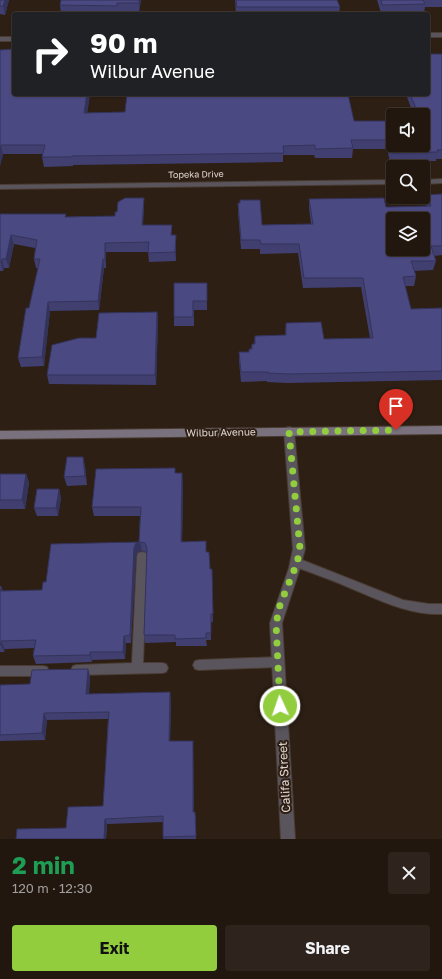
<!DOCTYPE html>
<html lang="en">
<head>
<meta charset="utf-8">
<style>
  :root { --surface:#22170f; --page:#2e241d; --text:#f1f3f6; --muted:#a29f9e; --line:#3f362f; --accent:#92cd3e }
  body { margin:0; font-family:"Golos Text",sans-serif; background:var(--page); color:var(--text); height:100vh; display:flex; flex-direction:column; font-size:15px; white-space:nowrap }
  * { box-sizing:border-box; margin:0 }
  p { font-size:13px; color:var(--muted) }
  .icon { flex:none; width:22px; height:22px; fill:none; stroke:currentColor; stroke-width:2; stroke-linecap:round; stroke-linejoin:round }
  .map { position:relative; height:839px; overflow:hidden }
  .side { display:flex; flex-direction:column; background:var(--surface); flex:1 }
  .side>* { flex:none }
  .top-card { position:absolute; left:12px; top:12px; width:418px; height:84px; border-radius:4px; box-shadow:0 1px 3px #0004,0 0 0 1px var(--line); background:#202124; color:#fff; overflow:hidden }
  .fabs { position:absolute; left:386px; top:108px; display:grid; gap:8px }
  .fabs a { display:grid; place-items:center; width:44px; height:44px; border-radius:4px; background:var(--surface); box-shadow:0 1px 3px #0004,0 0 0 1px var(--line); font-size:20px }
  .pin { position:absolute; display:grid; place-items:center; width:34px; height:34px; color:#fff; margin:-41px -17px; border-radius:50% 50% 50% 0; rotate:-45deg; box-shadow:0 0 4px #0007 }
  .pin .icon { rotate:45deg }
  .me { position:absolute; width:44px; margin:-22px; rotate:357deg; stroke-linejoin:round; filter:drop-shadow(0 0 3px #0008) }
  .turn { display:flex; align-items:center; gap:14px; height:84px; padding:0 12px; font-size:18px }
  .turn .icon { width:52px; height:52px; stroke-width:2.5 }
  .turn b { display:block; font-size:28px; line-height:34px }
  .round { display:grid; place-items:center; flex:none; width:42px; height:42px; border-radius:4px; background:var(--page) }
  .summary { display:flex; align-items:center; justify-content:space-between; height:68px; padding:0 12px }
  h1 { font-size:24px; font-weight:700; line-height:30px; color:#1e9e55 }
  .action { display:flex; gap:8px; margin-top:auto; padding:8px 12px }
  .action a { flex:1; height:46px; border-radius:4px; background:var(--accent); color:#111; font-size:16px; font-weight:700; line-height:46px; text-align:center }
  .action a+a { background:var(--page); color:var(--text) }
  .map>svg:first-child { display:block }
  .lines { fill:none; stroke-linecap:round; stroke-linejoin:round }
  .service-casing { stroke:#4a3c32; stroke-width:2 }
  .minor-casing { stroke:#4a3c32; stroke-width:2 }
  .secondary-casing { stroke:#4a3c32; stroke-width:2 }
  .service { fill:#5a555d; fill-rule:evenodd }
  .minor { fill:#5a555d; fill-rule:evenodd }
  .secondary { fill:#79727e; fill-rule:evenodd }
  .wall { fill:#403f70 }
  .shaded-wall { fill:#34335b }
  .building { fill:#4b4982; stroke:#34335b; fill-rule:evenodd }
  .route { stroke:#92cd3e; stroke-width:7; stroke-dasharray:0 12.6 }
  .labels { text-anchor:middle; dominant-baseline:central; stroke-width:4; stroke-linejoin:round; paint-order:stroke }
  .far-street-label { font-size:9px; fill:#e1d7d0; stroke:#2d1f14 }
  .street-label { font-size:10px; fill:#e1d7d0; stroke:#2d1f14 }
  .near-street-label { font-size:12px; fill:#e1d7d0; stroke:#2d1f14 }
</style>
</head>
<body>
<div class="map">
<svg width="442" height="839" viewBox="0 0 442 839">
  <rect width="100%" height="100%" fill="#2d1f14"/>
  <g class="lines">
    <!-- service casing -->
    <g class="service-casing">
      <g id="service">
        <polygon points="142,552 146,553 147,556 143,663 162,663 166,664 168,668 166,672 162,673 77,675 73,674 71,670 73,666 77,665 132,663 137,556 138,553"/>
        <path d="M297 558 403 600 429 604H442V614C408 615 379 600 348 587 330 579 312 573 293 566L292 563 293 560Z"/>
        <polygon points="278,657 282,658 284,662 282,666 278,667 199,670 195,669 193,665 195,661 199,660"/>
        <polygon points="0,666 43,666 47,667 49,671 47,675 43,676 0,676"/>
      </g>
    </g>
    <!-- minor casing -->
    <g class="minor-casing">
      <g id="minor">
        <rect x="428" y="33" width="14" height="4"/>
        <rect x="0" y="37" width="14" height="4"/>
        <polygon points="442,179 442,183 423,184 423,180"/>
        <polygon points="393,180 393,184 0,189 0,185"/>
        <polygon points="289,427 293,428 294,431 305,549 300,568 282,623 295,839 281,839 270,623 289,568 293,549 284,431 285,428"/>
      </g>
    </g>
    <!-- secondary casing -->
    <g class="secondary-casing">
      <polygon id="secondary" points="442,426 442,434 0,439 0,431"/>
    </g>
    <!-- service -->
    <use href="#service" class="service"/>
    <!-- minor -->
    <use href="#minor" class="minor"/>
    <!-- secondary -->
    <use href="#secondary" class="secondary"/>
  </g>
  <!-- wall -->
  <g class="wall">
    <polygon points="0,0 9,0 5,15 0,14"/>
    <polygon points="141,0 139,12 118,12 118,14 61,14 60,5"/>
    <polygon points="235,0 337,0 340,7 339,14 236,14"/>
    <polygon points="377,0 442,0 442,7 425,7 424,13 381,13"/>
    <polygon points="0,50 14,94 90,94 87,113 354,121 393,121 393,145 423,115 403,115 405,108 411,108 406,94 428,94 442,54 442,159 436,159 436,161 390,162 387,149 353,149 352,158 315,158 314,155 283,155 283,162 73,165 73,166 44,167 42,157 43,154 3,154 0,166"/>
    <polygon points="442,194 442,255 434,256 436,261 433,270 414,271 416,276 414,286 405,286 411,309 442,308 442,380 287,383 267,382 267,381 241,382 239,361 239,352 248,352 251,349 252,344 254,344 255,336 285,335 286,323 324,339 370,338 361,287 303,288 298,253 260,254 260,249 241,249 238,212 238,203 262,225 311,224 309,208 309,199 386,207 426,206 425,204 427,195"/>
    <polygon points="144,198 144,207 143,225 172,235 176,235 176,261 149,262 148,252 106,252 106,268 104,268 99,310 50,311 44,366 21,367 18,358 38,268 36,268 34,259 35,248 14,244 9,268 4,268 3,271 0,271 0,214 66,217 115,216 117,212"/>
    <polygon points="207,283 207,310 194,310 194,326 174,326 174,317"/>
    <polygon points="157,312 158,321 156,385 49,384 47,375 96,338"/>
    <polygon points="83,457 85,466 87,485 67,486 64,477"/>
    <polygon points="175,473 183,481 182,541 206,552 210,569 212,569 213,622 211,622 211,640 206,640 207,646 176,646 176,642 145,643 144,635 147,553 146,552 142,551 138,552 136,556 131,643 126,643 125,659 92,660 92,662 36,664 33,656 34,648 5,649 4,652 0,652 0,586 1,586 3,591 42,590 46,582 139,542 140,516 94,516 92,507"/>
    <polygon points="0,474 26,474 29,483 25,509 0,509"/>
    <polygon points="59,489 61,498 58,516 37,516 34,508"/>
    <polygon points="88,669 90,676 89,694 171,699 170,741 193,747 194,812 196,817 196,839 163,839 163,822 107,824 106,839 16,839 66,828 103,806 108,719 47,720 45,740 0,741 0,685 30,684"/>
  </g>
  <!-- shaded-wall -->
  <g class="shaded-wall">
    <polygon points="5,0 9,0 5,15 3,6"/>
    <polygon points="139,0 141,0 139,12"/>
    <polygon points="87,94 90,94 86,122 84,113"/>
    <polygon points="1,145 3,154 0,166 0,149"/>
    <polygon points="144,198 144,207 142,234 142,225"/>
    <polygon points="11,235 14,244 9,268 6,259"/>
    <polygon points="176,235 176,261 175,252"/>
    <polygon points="105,243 106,252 106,268 105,259"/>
    <polygon points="2,259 4,268 3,271 1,262"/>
    <polygon points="103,259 104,268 99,310 98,301"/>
    <polygon points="48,302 50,311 44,366 42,357"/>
    <polygon points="157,312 158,321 156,385 155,375"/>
    <polygon points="83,457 85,466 87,485 85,476"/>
    <polygon points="182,473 183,481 182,550 181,542"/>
    <polygon points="26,474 29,483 25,509 22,500"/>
    <polygon points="59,489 61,498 58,516 56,508"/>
    <polygon points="140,542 142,551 138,552 136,556 131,643 130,635 134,548 136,543"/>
    <polygon points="1,586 4,594 0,591"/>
    <polygon points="124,636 126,643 125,659 123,652"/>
    <polygon points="1,641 5,649 4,652 1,645"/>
    <polygon points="90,652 92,660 92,662 90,655"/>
    <polygon points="88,669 90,676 88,701 86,694"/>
    <polygon points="170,692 171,699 170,748 169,741"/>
    <polygon points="44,713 47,720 45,740 42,733"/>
    <polygon points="193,741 193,747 194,817 193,812"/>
    <polygon points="105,819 107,824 106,839 104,839"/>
  </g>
  <!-- building -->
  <g class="building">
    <polygon points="0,0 5,0 3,6 0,6"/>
    <polygon points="61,0 139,0 139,3 117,3 117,6 60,5"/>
    <polygon points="236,0 337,0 340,7 237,7"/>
    <polygon points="381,0 423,0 425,4 382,5"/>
    <polygon points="14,49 14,94 87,94 84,113 125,112 127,94 348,94 354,121 393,121 393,145 423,145 423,115 406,115 405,108 416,108 410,94 428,94 428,54 442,54 442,150 437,150 438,152 392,153 388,140 351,140 353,148 315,149 315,145 283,146 284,153 72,156 71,157 42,157 45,145 1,145 0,149 0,50"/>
    <path d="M442 194V246H431L436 261H411L416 276 403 277 411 309 442 308V371L288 374 268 373V372H241L239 352H249V349H252V344H255V336L286 335V323L321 322 324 339 373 338 363 278H304L299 244H261L260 240H241L238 203H240V200H260L262 225 313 224 309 199 384 198 386 207 431 206 427 195ZM393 219H423V249H393Z"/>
    <polygon points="125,198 144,198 142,225 172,225 171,235 176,235 175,252 148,253 149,242 105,243 105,259 103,259 98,301 48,302 42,357 18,358 26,308 29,308 40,259 34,259 37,240 11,235 6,259 2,259 1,262 0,262 0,214 66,214 65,217 115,216 115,212 117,212 118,202"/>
    <polygon points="174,283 207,283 207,301 193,301 193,317 174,317"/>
    <polygon points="157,312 155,375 47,375 52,345 79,338 96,338 99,313"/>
    <polygon points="67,457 83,457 85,476 64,477"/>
    <polygon points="175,468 175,473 182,473 181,542 206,541 206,552 209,552 210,569 212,569 213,614 211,614 211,633 206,633 206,638 175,639 175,635 144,635 147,548 145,543 140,542 136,543 134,548 130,635 124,636 123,652 90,652 90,655 33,656 36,640 1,641 1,645 0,645 0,591 42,590 43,582 46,582 51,544 139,542 141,507 92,507 96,469"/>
    <polygon points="0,474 26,474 22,500 0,500"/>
    <polygon points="37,489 59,489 56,508 34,508"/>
    <polygon points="88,669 86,694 170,692 169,741 193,741 193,812 195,812 196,836 163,837 163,816 105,819 104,839 16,839 17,829 66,828 68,807 103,806 109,712 44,713 42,733 0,735 0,685 30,684 32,670"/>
  </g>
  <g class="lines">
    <!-- route -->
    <polyline class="route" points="280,706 276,624 280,605 297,563 300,549 289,432 396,430"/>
  </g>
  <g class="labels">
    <!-- far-street labels -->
    <g class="far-street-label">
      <text transform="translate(196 174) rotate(-1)">Topeka Drive</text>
    </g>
    <!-- street labels -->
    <g class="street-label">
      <text transform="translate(221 432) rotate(-1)">Wilbur Avenue</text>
    </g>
    <!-- near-street labels -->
    <g class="near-street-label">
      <text transform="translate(284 777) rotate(-93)">Califa Street</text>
    </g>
  </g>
</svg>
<div class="fabs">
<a><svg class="icon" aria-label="sound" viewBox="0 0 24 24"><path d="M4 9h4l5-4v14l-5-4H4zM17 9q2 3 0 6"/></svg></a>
<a><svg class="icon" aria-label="search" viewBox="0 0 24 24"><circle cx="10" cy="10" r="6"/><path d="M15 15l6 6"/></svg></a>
<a><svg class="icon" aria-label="layers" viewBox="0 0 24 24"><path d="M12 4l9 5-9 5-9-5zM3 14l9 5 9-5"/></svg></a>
</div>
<div class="pin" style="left:396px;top:430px;background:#d93025"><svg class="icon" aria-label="arrive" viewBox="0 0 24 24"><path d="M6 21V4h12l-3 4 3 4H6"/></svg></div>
<svg class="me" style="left:280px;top:706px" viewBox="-20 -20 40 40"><circle r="17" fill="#92cd3e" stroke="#fff" stroke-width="3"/><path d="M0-11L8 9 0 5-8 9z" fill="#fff"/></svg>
<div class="top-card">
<div class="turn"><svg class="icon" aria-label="right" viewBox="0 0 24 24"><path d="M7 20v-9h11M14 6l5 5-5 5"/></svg><div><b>90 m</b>Wilbur Avenue</div></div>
</div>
</div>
<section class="side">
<div class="summary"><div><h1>2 min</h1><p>120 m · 12:30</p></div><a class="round"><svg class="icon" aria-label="close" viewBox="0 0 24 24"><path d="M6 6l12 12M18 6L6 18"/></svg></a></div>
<div class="action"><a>Exit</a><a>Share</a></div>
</section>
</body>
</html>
